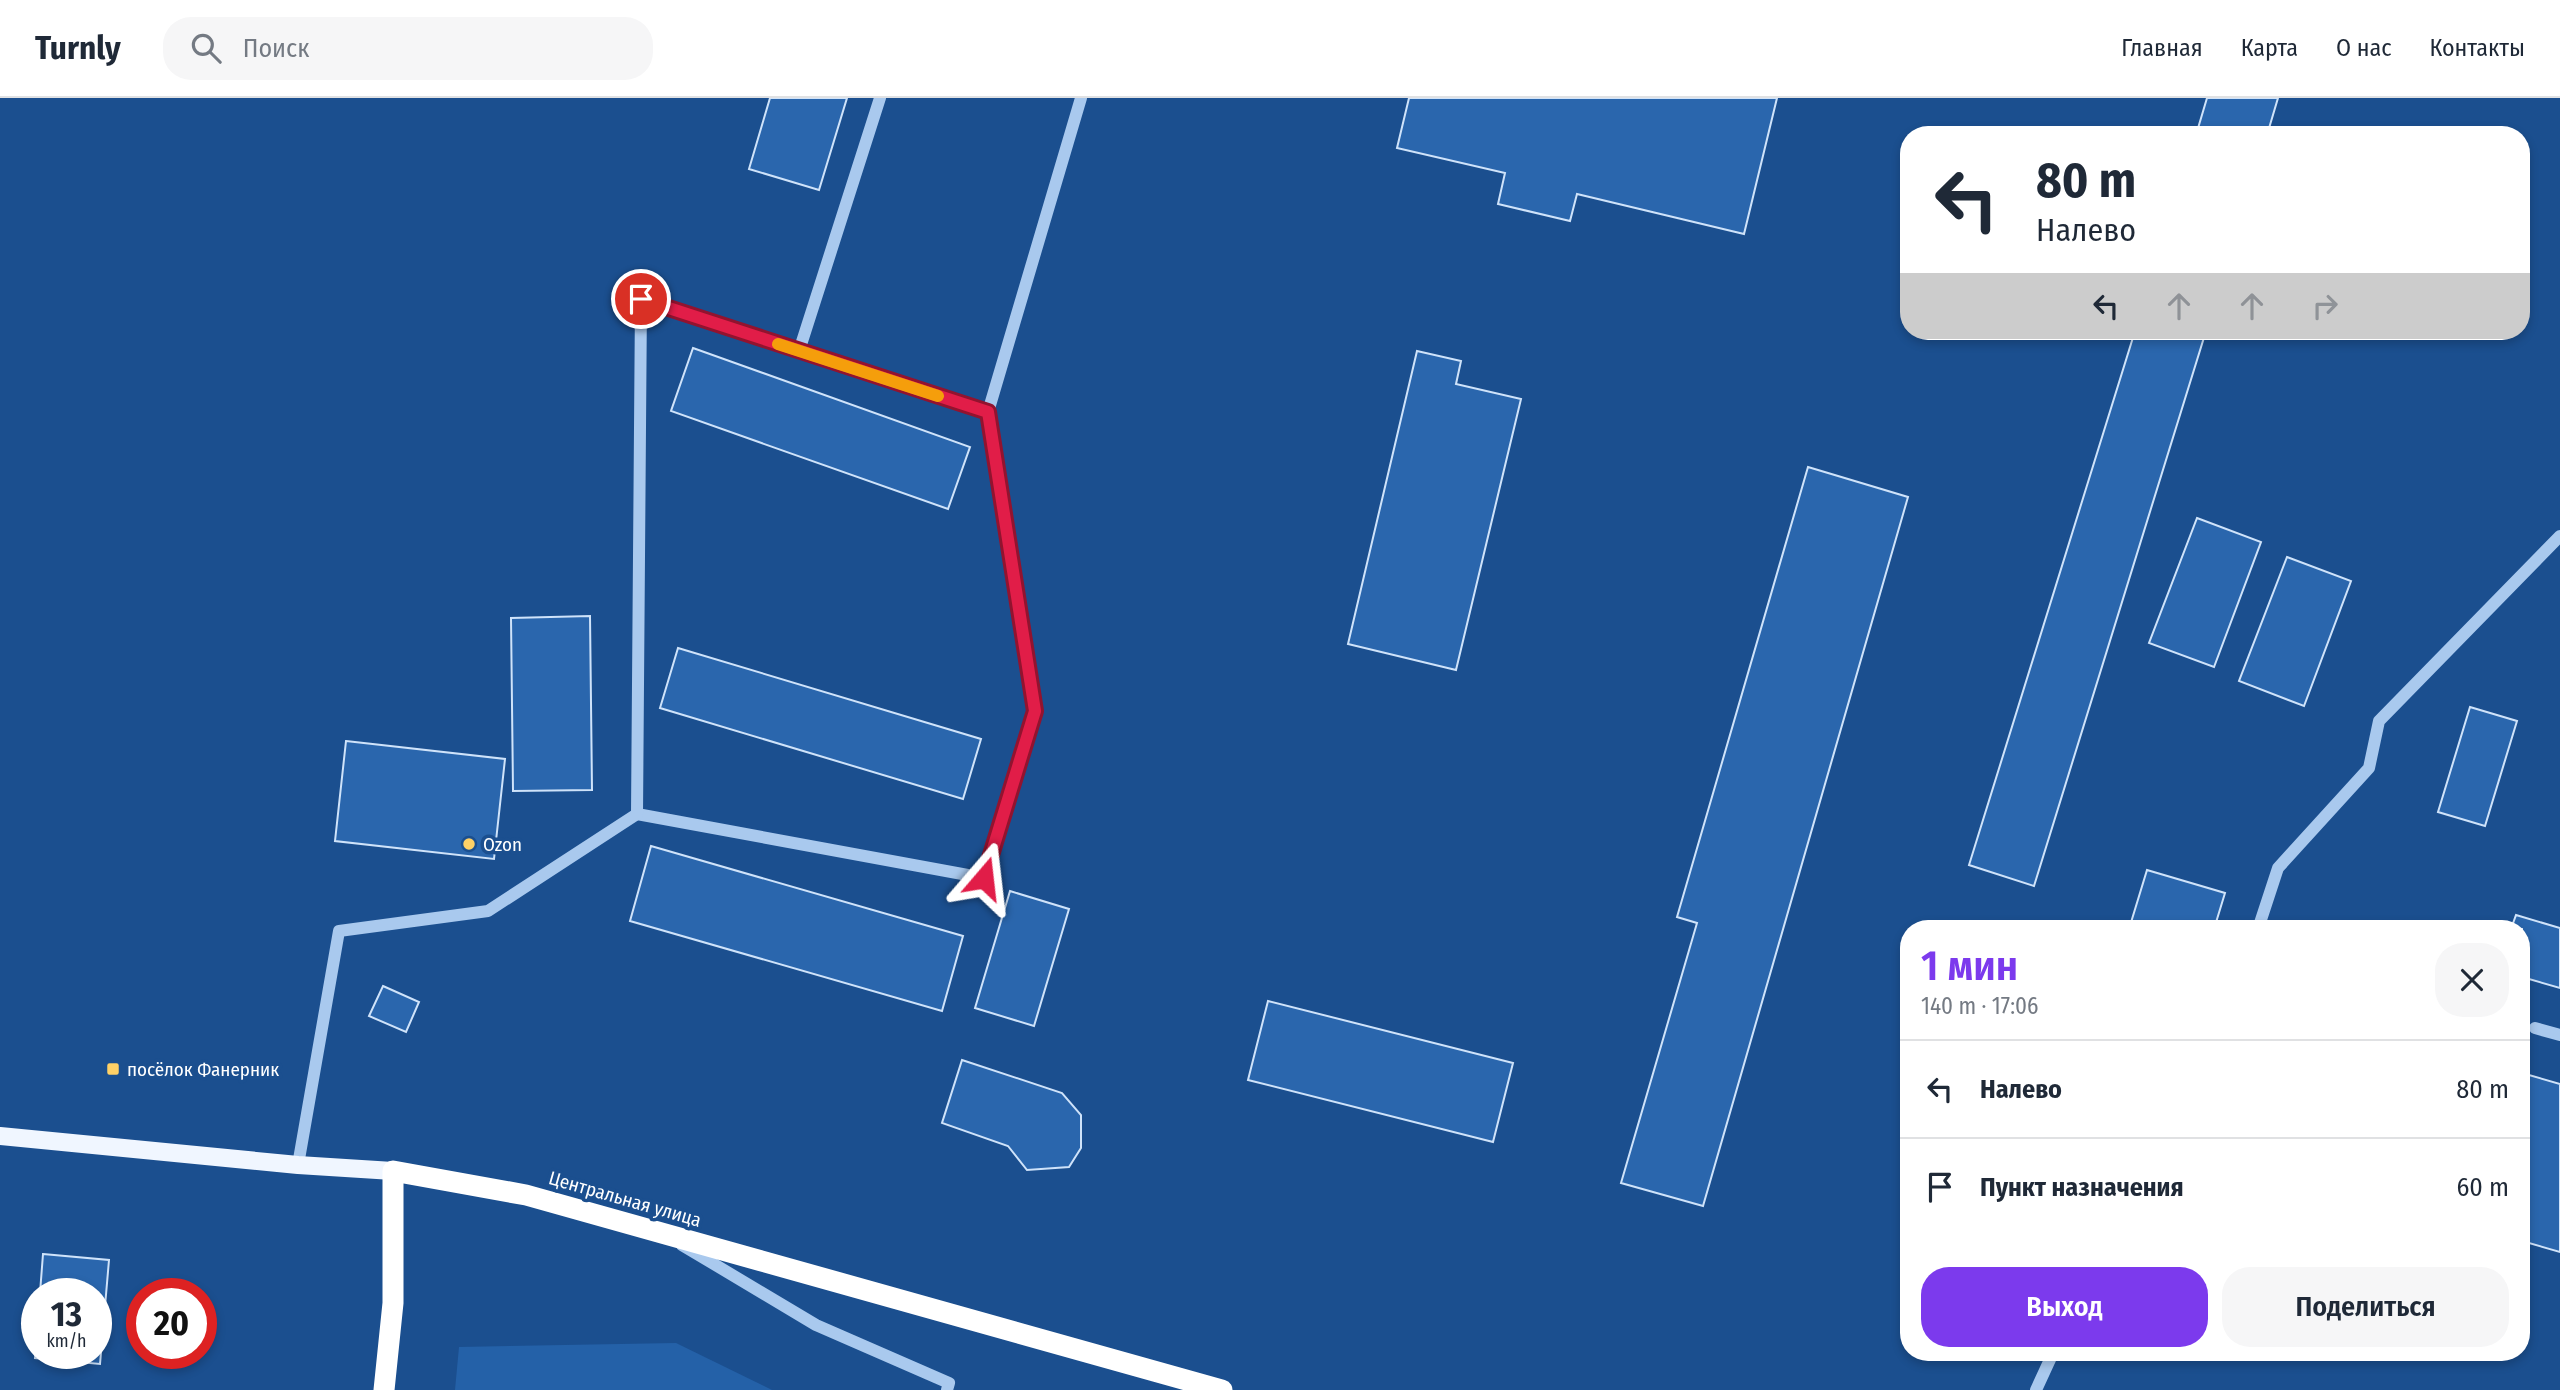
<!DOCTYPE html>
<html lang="ru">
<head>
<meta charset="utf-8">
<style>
  :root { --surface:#fff; --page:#f6f6f7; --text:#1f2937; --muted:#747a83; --line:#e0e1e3; --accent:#7c3aed }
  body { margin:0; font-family:"Fira Sans Condensed",sans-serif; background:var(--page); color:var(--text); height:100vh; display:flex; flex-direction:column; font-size:26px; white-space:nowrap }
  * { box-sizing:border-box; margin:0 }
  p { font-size:23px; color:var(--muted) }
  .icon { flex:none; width:38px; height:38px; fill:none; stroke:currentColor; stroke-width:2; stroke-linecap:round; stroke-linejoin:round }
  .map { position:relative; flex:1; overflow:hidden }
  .sheet { position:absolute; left:1900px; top:822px; width:630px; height:441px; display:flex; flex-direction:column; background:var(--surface); border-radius:28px; box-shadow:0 4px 10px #0003 }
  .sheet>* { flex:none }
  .hud { position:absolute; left:1900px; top:28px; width:630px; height:214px; border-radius:28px; box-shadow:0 4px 10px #0003; background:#fff; color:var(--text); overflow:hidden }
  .speed { position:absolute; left:21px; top:1180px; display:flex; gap:14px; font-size:35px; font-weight:700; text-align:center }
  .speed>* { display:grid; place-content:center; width:91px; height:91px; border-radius:50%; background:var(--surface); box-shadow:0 4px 10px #0003; line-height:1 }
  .speed small { font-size:18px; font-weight:400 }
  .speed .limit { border:10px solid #d22; background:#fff; color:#111 }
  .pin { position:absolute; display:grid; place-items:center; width:60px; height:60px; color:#fff; margin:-30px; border:4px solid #fff; border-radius:50%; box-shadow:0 2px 7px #0007 }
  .me { position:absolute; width:77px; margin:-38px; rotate:17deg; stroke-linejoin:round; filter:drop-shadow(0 0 5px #0008) }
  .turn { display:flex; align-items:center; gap:24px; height:147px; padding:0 21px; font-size:32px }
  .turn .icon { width:91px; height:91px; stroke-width:2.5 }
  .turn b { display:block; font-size:49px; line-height:60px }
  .lanes { display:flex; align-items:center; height:66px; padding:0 21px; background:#0003; justify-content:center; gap:35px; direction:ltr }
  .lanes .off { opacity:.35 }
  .round { display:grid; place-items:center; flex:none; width:74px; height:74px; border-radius:28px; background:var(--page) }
  .headline { display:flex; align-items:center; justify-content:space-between; height:119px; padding:0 21px }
  h1 { font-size:42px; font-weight:600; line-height:52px; color:var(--accent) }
  .cta { display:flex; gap:14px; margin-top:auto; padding:14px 21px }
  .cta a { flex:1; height:80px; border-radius:28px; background:var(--accent); color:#fff; font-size:28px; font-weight:600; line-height:80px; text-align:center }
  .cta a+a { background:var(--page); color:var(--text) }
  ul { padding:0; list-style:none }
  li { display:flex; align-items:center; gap:21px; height:98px; padding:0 21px; border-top:2px solid var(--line) }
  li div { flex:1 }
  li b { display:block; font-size:26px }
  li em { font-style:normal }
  header { display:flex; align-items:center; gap:42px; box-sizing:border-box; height:98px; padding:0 35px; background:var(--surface); border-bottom:2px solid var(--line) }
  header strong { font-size:33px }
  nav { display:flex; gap:38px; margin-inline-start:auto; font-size:24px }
  .search { width:490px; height:63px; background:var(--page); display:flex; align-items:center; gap:18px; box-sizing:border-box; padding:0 24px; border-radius:28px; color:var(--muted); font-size:26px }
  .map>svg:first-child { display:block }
  .green { fill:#2461a8 }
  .building { fill:#2a66ad; stroke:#cfe3fa; stroke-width:2 }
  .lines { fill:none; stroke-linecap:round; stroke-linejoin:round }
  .minor { stroke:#a9c9ee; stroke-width:12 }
  .major { stroke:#f0f6ff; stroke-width:18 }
  .highway { stroke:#fff; stroke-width:21 }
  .route-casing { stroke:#92132f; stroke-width:18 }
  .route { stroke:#e11d48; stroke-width:12 }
  .slow { stroke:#f59e0b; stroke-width:12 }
  .poi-dot { fill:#ffd166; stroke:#1b4f8f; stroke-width:2.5 }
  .labels { text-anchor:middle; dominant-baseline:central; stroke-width:7; stroke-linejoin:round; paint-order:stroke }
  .poi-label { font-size:19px; fill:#fff; stroke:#1b4f8f; text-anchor:start }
  .street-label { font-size:19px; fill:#fff; stroke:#1b4f8f }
</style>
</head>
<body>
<header>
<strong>Turnly</strong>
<div class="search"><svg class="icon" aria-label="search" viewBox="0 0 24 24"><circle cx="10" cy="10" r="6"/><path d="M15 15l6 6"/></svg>Поиск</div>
<nav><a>Главная</a><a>Карта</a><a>О нас</a><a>Контакты</a></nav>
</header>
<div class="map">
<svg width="2560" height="1292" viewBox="0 0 2560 1292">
  <rect width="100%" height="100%" fill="#1b4f8f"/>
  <!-- green -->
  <polygon class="green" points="676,1245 772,1292 455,1292 459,1249"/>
  <!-- building -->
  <g class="building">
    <polygon points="770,0 847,0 819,92 749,71"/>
    <polygon points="1409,0 1777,0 1744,136 1577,96 1570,123 1498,106 1505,75 1397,50"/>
    <polygon points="2207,0 2278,0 2267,37 2196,37"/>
    <polygon points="2135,233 2206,233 2034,788 1969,767"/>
    <polygon points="693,250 970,349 948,411 671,313"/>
    <polygon points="1417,253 1461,263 1456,286 1521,301 1456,572 1348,546"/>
    <polygon points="1808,369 1908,399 1703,1108 1621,1085 1697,825 1677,819"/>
    <polygon points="2197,420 2261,444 2214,569 2149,545"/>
    <polygon points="2287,459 2351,483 2304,608 2239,583"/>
    <polygon points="590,518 592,692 513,693 511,520"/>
    <polygon points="678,550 981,641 963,701 660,610"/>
    <polygon points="2470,609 2517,623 2485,728 2438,714"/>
    <polygon points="346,643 505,661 494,761 335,743"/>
    <polygon points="651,748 963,838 942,913 630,823"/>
    <polygon points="2147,772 2225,795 2214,831 2129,831"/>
    <polygon points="1010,793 1069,811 1034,928 975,910"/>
    <polygon points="2516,817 2560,830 2560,890 2522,879 2522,831 2511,831"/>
    <polygon points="383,888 419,904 406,934 369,918"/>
    <polygon points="1268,903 1513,965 1493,1044 1248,982"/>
    <polygon points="962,962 1062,995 1081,1017 1081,1050 1069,1069 1027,1072 1008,1048 942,1025"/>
    <polygon points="2522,975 2560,986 2560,1154 2522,1143"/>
    <polygon points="43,1156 109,1162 100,1266 35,1260 37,1235 37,1255 96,1255 96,1195 40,1195"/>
  </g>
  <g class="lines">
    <!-- minor -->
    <g class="minor">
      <polyline points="799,253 880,0"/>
      <polyline points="637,716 984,780 1035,613 988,314"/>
      <polyline points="2258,831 2278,770 2369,670 2379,623 2560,438"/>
      <polyline points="2535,930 2560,937"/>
      <polyline points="298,1067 339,833 488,813 637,716 641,201 988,314 1081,0"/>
      <polyline points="682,1147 816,1227 949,1285 947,1292"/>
      <polyline points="2036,1292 2053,1255"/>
    </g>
    <!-- major -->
    <polyline class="major" points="0,1038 298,1067 393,1073"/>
    <!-- highway -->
    <polyline class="highway" points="384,1292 393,1205 393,1073 526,1097 1222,1292"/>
  </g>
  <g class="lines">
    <!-- route casing -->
    <g class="route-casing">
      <polyline id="route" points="641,201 988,314 1035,613 984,780"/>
    </g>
    <!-- route -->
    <use href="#route" class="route"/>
    <!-- slow -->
    <polyline class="slow" points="778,246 938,298"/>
  </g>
  <!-- markers -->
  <g class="poi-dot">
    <circle cx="469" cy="746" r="7"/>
    <rect x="106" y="964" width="14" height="14" rx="3.5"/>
  </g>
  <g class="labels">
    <!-- poi labels -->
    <g class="poi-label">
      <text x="483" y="746">Ozon</text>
      <text x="127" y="971">посёлок Фанерник</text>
    </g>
    <!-- street labels -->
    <g class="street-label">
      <text transform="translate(625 1101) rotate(16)">Центральная улица</text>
    </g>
  </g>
</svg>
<div class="speed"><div>13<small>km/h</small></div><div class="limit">20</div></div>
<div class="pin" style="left:641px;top:201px;background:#d93025"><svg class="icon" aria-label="arrive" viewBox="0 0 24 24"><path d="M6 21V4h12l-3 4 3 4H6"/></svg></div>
<svg class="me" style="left:984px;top:780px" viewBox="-20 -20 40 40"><path d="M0-17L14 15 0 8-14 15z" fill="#e11d48" stroke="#fff" stroke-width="4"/></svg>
<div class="hud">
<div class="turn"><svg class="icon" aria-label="left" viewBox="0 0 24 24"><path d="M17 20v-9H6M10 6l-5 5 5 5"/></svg><div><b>80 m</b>Налево</div></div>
<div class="lanes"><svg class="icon" aria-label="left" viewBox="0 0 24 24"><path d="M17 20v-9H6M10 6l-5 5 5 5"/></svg><svg class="icon off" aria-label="ahead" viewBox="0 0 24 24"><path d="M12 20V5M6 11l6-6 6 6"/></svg><svg class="icon off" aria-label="ahead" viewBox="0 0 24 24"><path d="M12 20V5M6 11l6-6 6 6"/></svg><svg class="icon off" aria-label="right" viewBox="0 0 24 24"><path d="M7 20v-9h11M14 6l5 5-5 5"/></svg></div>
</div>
<section class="sheet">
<div class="headline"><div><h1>1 мин</h1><p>140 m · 17:06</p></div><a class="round"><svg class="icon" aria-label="close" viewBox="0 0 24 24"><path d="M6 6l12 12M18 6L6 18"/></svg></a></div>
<ul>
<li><svg class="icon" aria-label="left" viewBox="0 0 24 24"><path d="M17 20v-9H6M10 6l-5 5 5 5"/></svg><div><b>Налево</b></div><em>80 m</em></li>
<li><svg class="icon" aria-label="arrive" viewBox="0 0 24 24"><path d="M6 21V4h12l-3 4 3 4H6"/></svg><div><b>Пункт назначения</b></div><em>60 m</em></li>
</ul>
<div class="cta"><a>Выход</a><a>Поделиться</a></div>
</section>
</div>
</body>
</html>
